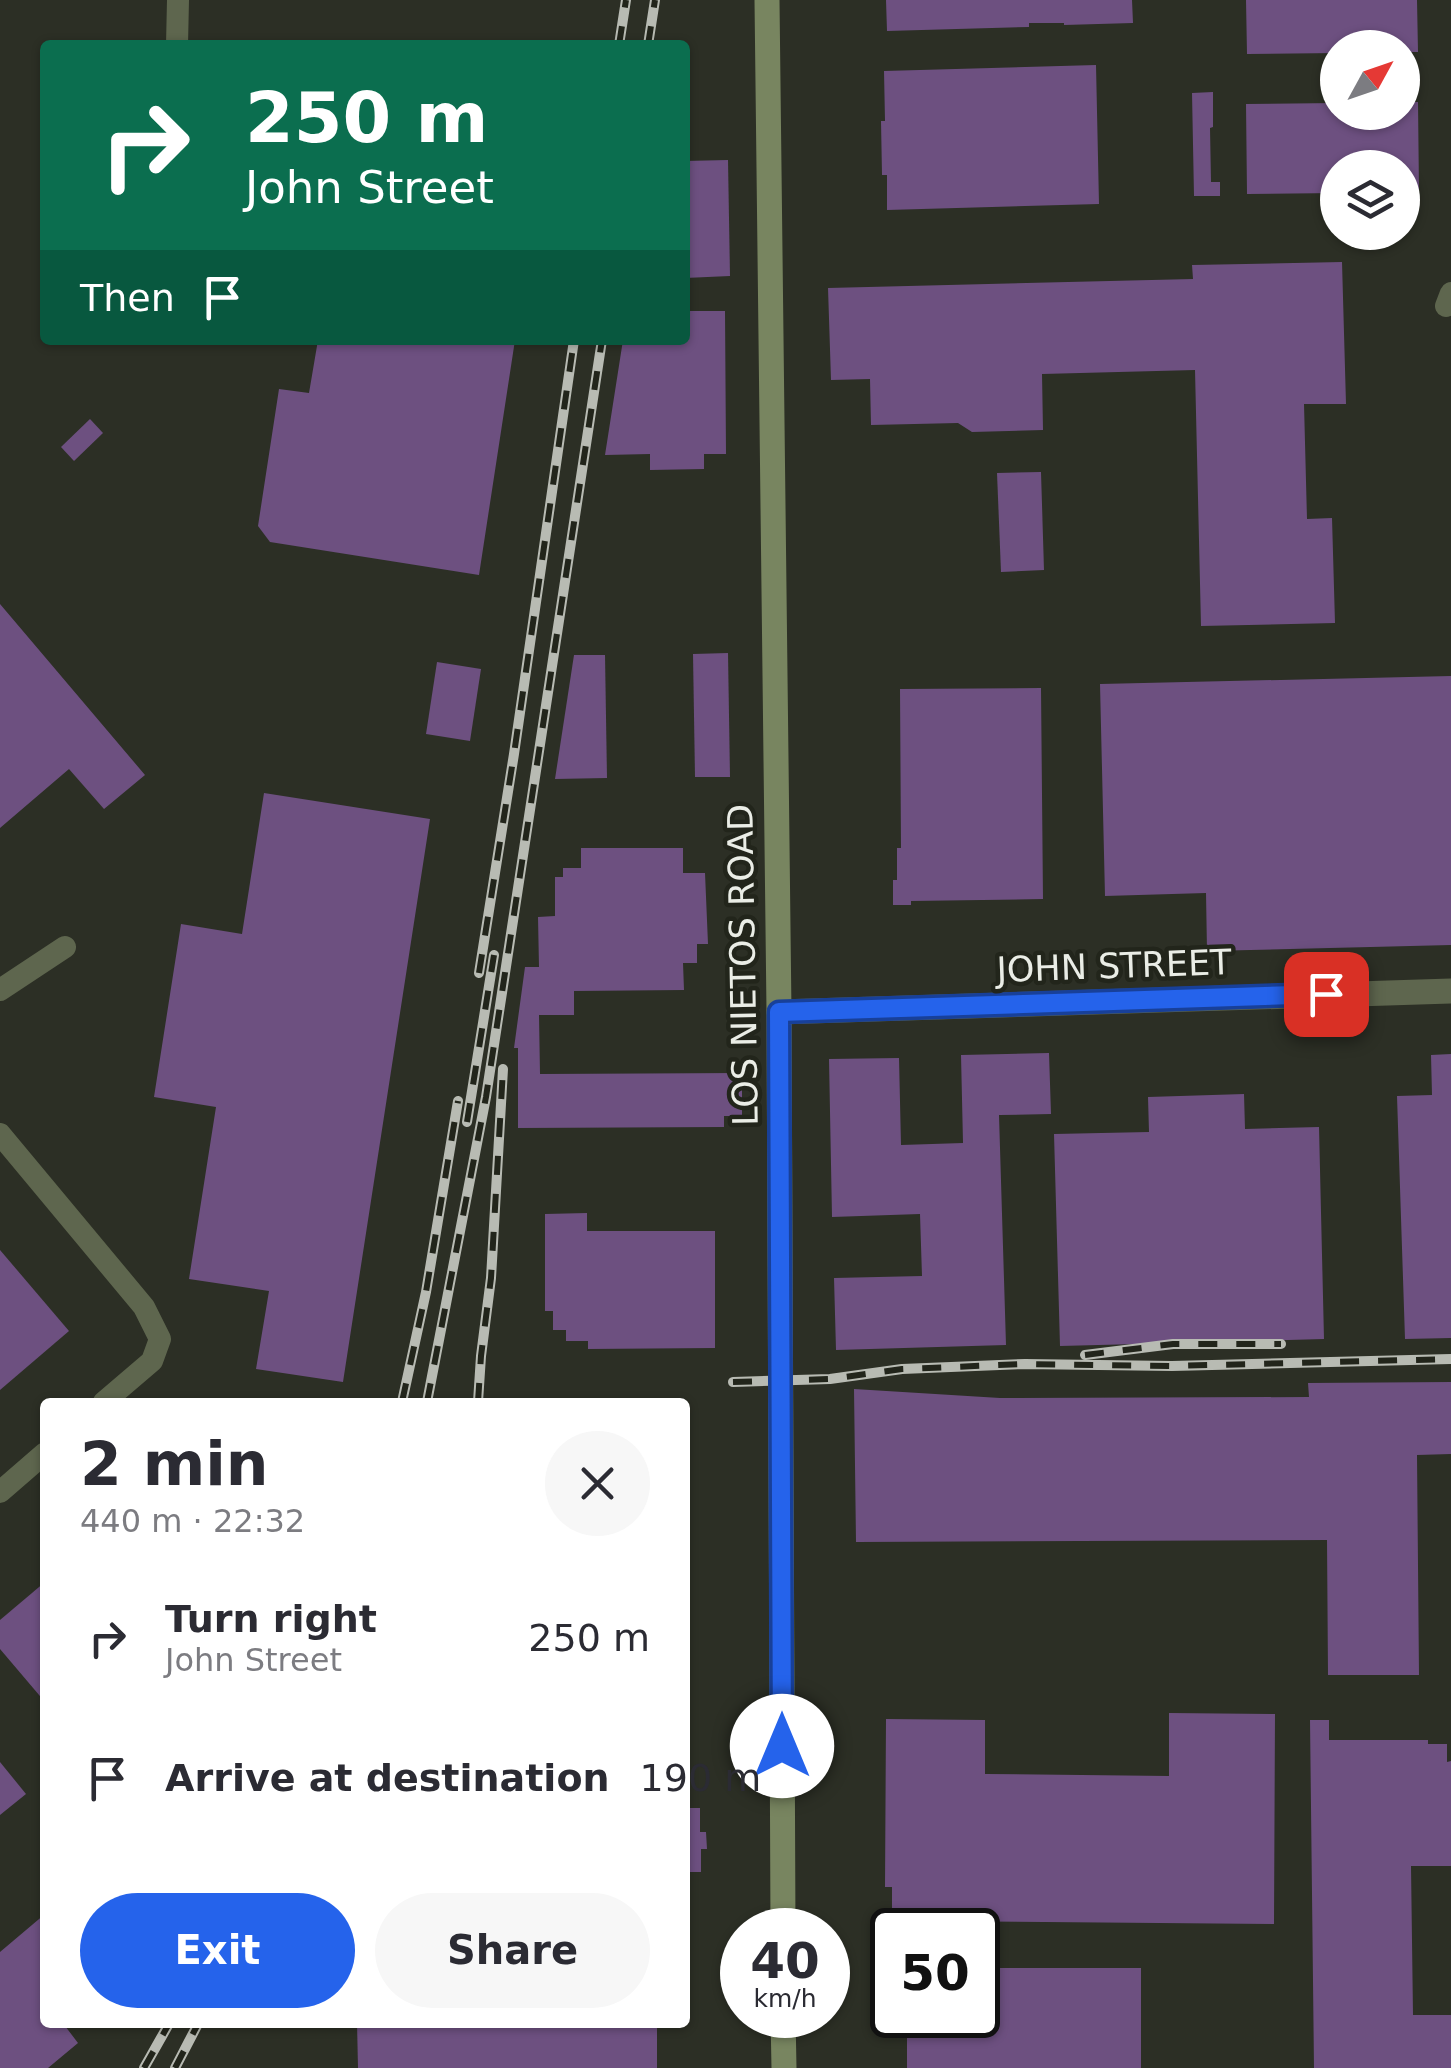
<!DOCTYPE html>
<html lang="en">
<head>
<meta charset="utf-8">
<style>
  :root { --surface:#fff; --page:#f7f7f7; --text:#2b2b33; --muted:#7c7c81; --accent:#2563eb }
  body { margin:0; font-family:"DejaVu Sans",sans-serif; background:var(--page); color:var(--text); height:100vh; display:flex; flex-direction:column; font-size:38px; white-space:nowrap }
  * { box-sizing:border-box; margin:0 }
  p { font-size:32px; color:var(--muted) }
  .icon { flex:none; width:55px; height:55px; fill:none; stroke:currentColor; stroke-width:2; stroke-linecap:round; stroke-linejoin:round }
  .map { position:relative; flex:1; overflow:hidden }
  .drawer { position:absolute; left:40px; top:1398px; width:650px; height:630px; display:flex; flex-direction:column; background:var(--surface); border-radius:10px; box-shadow:0 2px 8px #0004 }
  .drawer>* { flex:none }
  .top-card { position:absolute; left:40px; top:40px; width:650px; height:305px; border-radius:10px; box-shadow:0 2px 8px #0004; background:#0b6e4f; color:#fff; overflow:hidden }
  .needle { width:65px; rotate:50deg }
  .fabs { position:absolute; left:1320px; top:30px; display:grid; gap:20px }
  .fabs a { display:grid; place-items:center; width:100px; height:100px; border-radius:50%; background:var(--surface); box-shadow:0 2px 8px #0004; font-size:50px }
  .speed { position:absolute; left:720px; top:1908px; display:flex; gap:20px; font-size:50px; font-weight:700; text-align:center }
  .speed>* { display:grid; place-content:center; width:130px; height:130px; border-radius:50%; background:var(--surface); box-shadow:0 2px 8px #0004; line-height:1 }
  .speed small { font-size:25px; font-weight:400 }
  .speed .limit { border:5px solid #111; border-radius:15px; background:#fff; color:#111 }
  .pin { position:absolute; display:grid; place-items:center; width:85px; height:85px; color:#fff; margin:-42px; border-radius:20px; box-shadow:0 5px 15px #0006 }
  .me { position:absolute; width:110px; margin:-55px; rotate:0deg; stroke-linejoin:round; filter:drop-shadow(0 0 8px #0008) }
  .turn { display:flex; align-items:center; gap:35px; height:210px; padding:0 40px; font-size:45px }
  .turn .icon { width:130px; height:130px; stroke-width:2.5 }
  .turn b { display:block; font-size:70px; line-height:85px }
  .then { display:flex; align-items:center; height:95px; padding:0 40px; background:#0003; gap:20px; font-size:38px }
  .round { display:grid; place-items:center; flex:none; width:105px; height:105px; border-radius:52px; background:var(--page) }
  .summary { display:flex; align-items:center; justify-content:space-between; height:170px; padding:0 40px }
  h1 { font-size:60px; font-weight:800; line-height:75px }
  .primary-button { display:flex; gap:20px; margin-top:auto; padding:20px 40px }
  .primary-button a { flex:1; height:115px; border-radius:60px; background:var(--accent); color:#fff; font-size:40px; font-weight:800; line-height:115px; text-align:center }
  .primary-button a+a { background:var(--page); color:var(--text) }
  ul { padding:0; list-style:none }
  li { display:flex; align-items:center; gap:30px; height:140px; padding:0 40px }
  li div { flex:1 }
  li b { display:block; font-size:38px }
  li em { font-style:normal }
  .map>svg:first-child { display:block }
  .building { fill:#6d5080 }
  .lines { fill:none; stroke-linecap:round; stroke-linejoin:round }
  .minor { stroke:#5e664e; stroke-width:22 }
  .tertiary { stroke:#5e664e; stroke-width:25 }
  .secondary { stroke:#788560; stroke-width:25 }
  .rail-casing { stroke:#b8bbb3; stroke-width:10 }
  .rail { stroke:#22251b; stroke-width:6; stroke-dasharray:19; stroke-linecap:butt }
  .route-casing { stroke:#184099; stroke-width:25 }
  .route { stroke:#2563eb; stroke-width:18 }
  .labels { text-anchor:middle; dominant-baseline:central; stroke-width:9; stroke-linejoin:round; paint-order:stroke }
  .street-label { font-size:35px; fill:#eaede6; stroke:#22251b }
</style>
</head>
<body>
<div class="map">
<svg width="1451" height="2068" viewBox="0 0 1451 2068">
  <rect width="100%" height="100%" fill="#2c2f25"/>
  <!-- building -->
  <g class="building">
    <polygon points="886,0 1132,0 1133,23 1064,25 1064,23 1029,23 1029,27 887,31"/>
    <polygon points="1246,0 1417,0 1418,52 1402,52 1402,48 1338,48 1338,53 1247,54"/>
    <polygon points="1096,65 1099,204 887,210 887,175 882,175 881,121 885,121 884,71"/>
    <polygon points="1213,92 1213,127 1210,128 1211,182 1220,182 1220,196 1194,196 1192,93"/>
    <polygon points="1402,102 1418,102 1419,192 1402,192 1402,168 1338,168 1338,193 1247,194 1246,104 1338,103 1338,112 1402,112"/>
    <polygon points="728,160 730,276 685,278 685,161"/>
    <polygon points="1342,262 1346,404 1304,404 1307,519 1332,518 1335,623 1201,626 1195,370 1042,374 1043,430 972,432 958,423 871,425 870,379 831,380 828,288 1193,279 1192,265"/>
    <polygon points="685,311 725,311 726,454 704,454 704,469 650,470 650,454 605,455 623,340 685,340"/>
    <polygon points="318,340 515,340 479,575 270,542 258,526 279,389 309,393"/>
    <polygon points="90,419 103,433 74,461 61,447"/>
    <polygon points="1041,472 1044,570 1001,572 997,473"/>
    <polygon points="0,604 145,775 104,809 69,769 0,828"/>
    <polygon points="728,653 730,777 695,777 693,654"/>
    <polygon points="574,655 605,655 607,778 555,779"/>
    <polygon points="437,662 481,669 470,741 426,734"/>
    <polygon points="1451,676 1451,945 1207,951 1206,893 1105,896 1100,684"/>
    <polygon points="1041,688 1043,899 911,901 911,905 893,905 893,880 897,880 897,848 901,848 900,689"/>
    <polygon points="264,793 430,819 343,1382 256,1369 269,1291 189,1279 216,1107 154,1097 181,924 242,934"/>
    <polygon points="581,848 683,848 683,873 705,873 708,944 697,944 697,963 683,963 684,990 574,991 574,1015 539,1015 540,1074 742,1073 742,1116 724,1116 724,1127 518,1128 518,1048 514,1048 525,967 539,967 538,917 555,916 555,877 563,877 563,868 581,868"/>
    <polygon points="1049,1053 1051,1114 999,1115 1006,1345 836,1350 834,1278 922,1276 920,1214 832,1217 829,1059 899,1058 901,1145 963,1143 961,1055"/>
    <polygon points="1451,1054 1451,1338 1405,1339 1397,1096 1432,1095 1431,1055"/>
    <polygon points="1244,1094 1245,1129 1319,1127 1324,1339 1060,1346 1054,1134 1149,1132 1148,1097"/>
    <polygon points="587,1213 587,1231 715,1231 715,1348 588,1349 588,1341 566,1341 566,1330 553,1330 553,1311 545,1311 545,1214"/>
    <polygon points="0,1250 69,1331 0,1390"/>
    <polygon points="1451,1382 1451,1454 1417,1455 1419,1675 1328,1675 1327,1540 856,1542 854,1389 1000,1398 1309,1397 1308,1383"/>
    <polygon points="45,1582 45,1702 0,1649 0,1620"/>
    <polygon points="1169,1713 1275,1714 1274,1924 922,1921 922,1911 892,1911 892,1887 885,1887 886,1719 985,1720 985,1774 1169,1776"/>
    <polygon points="1310,1720 1329,1720 1329,1740 1428,1740 1428,1744 1447,1744 1447,1762 1451,1761 1451,1866 1411,1866 1413,2015 1451,2015 1451,2068 1314,2068"/>
    <polygon points="0,1762 26,1794 0,1815"/>
    <polygon points="685,1808 700,1808 700,1832 706,1832 707,1849 701,1849 701,1872 685,1872"/>
    <polygon points="45,1914 45,2022 62,2022 78,2043 48,2068 0,2068 0,1952"/>
    <polygon points="978,1968 1141,1968 1141,2068 907,2068 907,2015 978,2015"/>
    <polygon points="357,2022 657,2022 657,2068 358,2068"/>
  </g>
  <g class="lines">
    <!-- minor -->
    <g class="minor">
      <polyline points="177,45 178,0"/>
      <polyline points="1446,306 1451,293"/>
      <polyline points="0,990 65,947"/>
      <polyline points="0,1134 144,1307 160,1339 152,1361 104,1402"/>
      <polyline points="0,1492 45,1453"/>
    </g>
    <!-- tertiary -->
    <polyline class="tertiary" points="779,1012 1451,991"/>
    <!-- secondary -->
    <g class="secondary">
      <polyline points="767,0 779,1012 783,1930"/>
      <polyline points="783,2015 784,2068"/>
    </g>
    <!-- rail casing -->
    <g class="rail-casing">
      <g id="rail">
        <polyline points="619,45 626,0"/>
        <polyline points="648,45 655,0"/>
        <polyline points="479,973 514,754 574,340"/>
        <polyline points="467,1122 494,955"/>
        <polyline points="1085,1355 1173,1344 1281,1344"/>
        <polyline points="733,1382 830,1379 902,1369 1025,1364 1172,1366 1451,1359"/>
        <polyline points="402,1402 426,1292 458,1101"/>
        <polyline points="427,1402 486,1097 602,340"/>
        <polyline points="478,1402 481,1356 491,1278 503,1069"/>
        <polyline points="144,2068 170,2022"/>
        <polyline points="175,2068 199,2022"/>
      </g>
    </g>
    <!-- rail -->
    <use href="#rail" class="rail"/>
  </g>
  <g class="lines">
    <!-- route casing -->
    <g class="route-casing">
      <polyline id="route" points="782,1746 779,1012 1326,994"/>
    </g>
    <!-- route -->
    <use href="#route" class="route"/>
  </g>
  <g class="labels">
    <!-- street labels -->
    <g class="street-label">
      <text transform="translate(743 965) rotate(-91)">LOS NIETOS ROAD</text>
      <text transform="translate(1114 966) rotate(-2)">JOHN STREET</text>
    </g>
  </g>
</svg>
<div class="fabs">
<a><svg class="needle" viewBox="-14 -14 28 28"><path d="M0-13l5 13h-10z" fill="#e53935"/><path d="M0 13l5-13h-10z" fill="#7c7c81"/></svg></a>
<a><svg class="icon" aria-label="layers" viewBox="0 0 24 24"><path d="M12 4l9 5-9 5-9-5zM3 14l9 5 9-5"/></svg></a>
</div>
<div class="speed"><div>40<small>km/h</small></div><div class="limit">50</div></div>
<div class="pin" style="left:1326px;top:994px;background:#d93025"><svg class="icon" aria-label="arrive" viewBox="0 0 24 24"><path d="M6 21V4h12l-3 4 3 4H6"/></svg></div>
<svg class="me" style="left:782px;top:1746px" viewBox="-20 -20 40 40"><circle r="19" fill="#fff"/><path d="M0-13L10 11 0 6-10 11z" fill="#2563eb"/></svg>
<div class="top-card">
<div class="turn"><svg class="icon" aria-label="right" viewBox="0 0 24 24"><path d="M7 20v-9h11M14 6l5 5-5 5"/></svg><div><b>250 m</b>John Street</div></div>
<div class="then">Then<svg class="icon" aria-label="arrive" viewBox="0 0 24 24"><path d="M6 21V4h12l-3 4 3 4H6"/></svg></div>
</div>
<section class="drawer">
<div class="summary"><div><h1>2 min</h1><p>440 m · 22:32</p></div><a class="round"><svg class="icon" aria-label="close" viewBox="0 0 24 24"><path d="M6 6l12 12M18 6L6 18"/></svg></a></div>
<ul>
<li><svg class="icon" aria-label="right" viewBox="0 0 24 24"><path d="M7 20v-9h11M14 6l5 5-5 5"/></svg><div><b>Turn right</b><p>John Street</p></div><em>250 m</em></li>
<li><svg class="icon" aria-label="arrive" viewBox="0 0 24 24"><path d="M6 21V4h12l-3 4 3 4H6"/></svg><div><b>Arrive at destination</b></div><em>190 m</em></li>
</ul>
<div class="primary-button"><a>Exit</a><a>Share</a></div>
</section>
</div>
</body>
</html>
